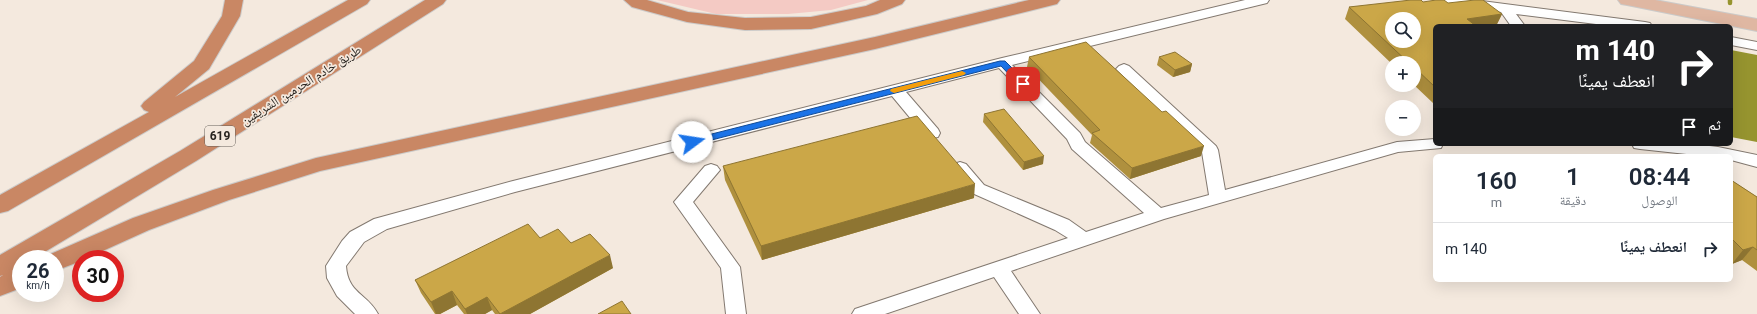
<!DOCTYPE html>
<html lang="ar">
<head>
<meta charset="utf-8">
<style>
  :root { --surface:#fff; --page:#f2f2f3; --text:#1f2937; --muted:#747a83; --line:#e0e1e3 }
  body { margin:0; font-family:Roboto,"Noto Naskh Arabic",sans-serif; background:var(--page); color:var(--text); direction:rtl; height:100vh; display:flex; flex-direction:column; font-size:15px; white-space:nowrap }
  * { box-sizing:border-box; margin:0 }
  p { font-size:13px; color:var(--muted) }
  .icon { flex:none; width:22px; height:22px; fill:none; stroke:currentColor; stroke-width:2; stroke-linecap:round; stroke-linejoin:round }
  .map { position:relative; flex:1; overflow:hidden; direction:ltr }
  .drawer { position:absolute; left:1433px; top:154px; width:300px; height:128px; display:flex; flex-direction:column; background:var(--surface); border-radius:6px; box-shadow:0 4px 16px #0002; direction:rtl }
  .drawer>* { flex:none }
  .banner { position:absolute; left:1433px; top:24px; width:300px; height:122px; border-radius:6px; box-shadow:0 4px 16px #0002; direction:rtl; background:#202124; color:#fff; overflow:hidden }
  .buttons { position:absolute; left:1385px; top:12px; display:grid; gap:8px }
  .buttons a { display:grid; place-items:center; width:36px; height:36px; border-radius:50%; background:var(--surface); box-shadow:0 4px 16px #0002; font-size:20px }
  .speed { position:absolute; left:12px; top:250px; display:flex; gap:8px; font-size:20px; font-weight:700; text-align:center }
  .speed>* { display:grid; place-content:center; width:52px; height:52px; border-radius:50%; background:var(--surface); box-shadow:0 4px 16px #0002; line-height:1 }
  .speed small { font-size:10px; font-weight:400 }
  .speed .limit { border:6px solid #d22; background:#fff; color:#111 }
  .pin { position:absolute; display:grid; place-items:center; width:34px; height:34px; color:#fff; margin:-17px; border-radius:8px; box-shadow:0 2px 6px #0006 }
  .me { position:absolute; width:44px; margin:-22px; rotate:76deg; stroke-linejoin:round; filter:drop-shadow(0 0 3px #0008) }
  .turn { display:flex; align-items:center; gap:14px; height:84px; padding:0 12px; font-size:18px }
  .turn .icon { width:52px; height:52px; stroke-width:2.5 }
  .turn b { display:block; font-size:28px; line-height:34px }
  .then { display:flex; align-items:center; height:38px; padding:0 12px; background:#0003; gap:8px; font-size:15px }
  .eta { display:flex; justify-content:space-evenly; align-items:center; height:68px; text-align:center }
  .eta b { font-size:24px; font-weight:600; line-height:28px }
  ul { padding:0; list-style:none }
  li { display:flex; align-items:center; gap:12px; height:52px; padding:0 12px; border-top:1px solid var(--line) }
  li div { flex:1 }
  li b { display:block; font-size:15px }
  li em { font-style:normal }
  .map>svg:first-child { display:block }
  .green { fill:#f4cac4 }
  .water { fill:#96942f }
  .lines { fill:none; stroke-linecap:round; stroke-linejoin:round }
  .stream { stroke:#96942f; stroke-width:4.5 }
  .minor-casing { stroke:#837970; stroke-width:2 }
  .major-casing { stroke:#cbcac9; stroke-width:2 }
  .highway-casing { stroke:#cbcac9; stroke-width:2 }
  .minor { fill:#fff; fill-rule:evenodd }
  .major { fill:#dfb7a2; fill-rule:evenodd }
  .highway { fill:#c98764; fill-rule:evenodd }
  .wall { fill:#af903e }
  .shaded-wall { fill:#8e7532 }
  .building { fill:#cba748; stroke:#8e7532; fill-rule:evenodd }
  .route { fill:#1a73e8; stroke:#114b97 }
  .slow { fill:#f59e0b }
  .labels { text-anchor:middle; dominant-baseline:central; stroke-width:3.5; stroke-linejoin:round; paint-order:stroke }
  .shield { fill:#f4e9de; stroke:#655f59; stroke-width:1 }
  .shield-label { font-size:12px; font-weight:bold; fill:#282420 }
  .street-label { font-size:13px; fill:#282420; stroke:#f4e9de }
</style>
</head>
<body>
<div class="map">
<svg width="1757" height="314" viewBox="0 0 1757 314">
  <rect width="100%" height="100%" fill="#f4e9de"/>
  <!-- green -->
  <polygon class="green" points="657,0 868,0 831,10 788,14 716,14"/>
  <!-- water -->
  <polygon class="water" points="1731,50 1757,55 1757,142 1731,137"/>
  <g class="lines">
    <!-- stream -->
    <polyline class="stream" points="1730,0 1730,3"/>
    <!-- minor casing -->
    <g class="minor-casing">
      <g id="minor">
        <path d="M1245 0H1269L1267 3 1012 65 1080 133 1085 142 1161 208 1209 195 1202 152 1119 72 1116 69 1119 66 1124 64 1129 66 1216 146 1218 150 1225 190 1397 142 1435 139V144H1443L1441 148 1398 152 1164 219 1011 271 1040 314H1019L994 277 885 314H852L855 309 1068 238 1055 230 972 193 951 168 954 164 960 162 966 164 984 185 1069 220 1086 232 1144 213 1072 149 1067 139 999 68 906 92 938 129 940 133 938 137 932 138 926 137 892 96 515 192 387 229 364 242 346 266C348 294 367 293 378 314H355L337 296 327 278 326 266 342 241 350 232 374 219 513 181 1002 58Z"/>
        <polygon points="1434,0 1474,0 1645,22 1650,23 1652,26 1612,26 1516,14 1525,26 1511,26 1501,12 1441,4 1436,3"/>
        <polygon points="1731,37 1757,42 1757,50 1731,45"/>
        <polygon points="1632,144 1692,144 1718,147 1757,155 1757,167 1731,160 1731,156 1705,156 1640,149 1634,148"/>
        <polygon points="711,164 717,166 720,170 693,202 740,267 746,314 726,314 721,268 674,202 705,166"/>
      </g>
    </g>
    <!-- major casing -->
    <g class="major-casing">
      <polygon id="major" points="1618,0 1655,0 1757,19 1757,31 1627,5 1621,4"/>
    </g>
    <!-- highway casing -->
    <g class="highway-casing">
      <g id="highway">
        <polygon points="225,0 243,0 240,16 209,69 175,97 348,0 370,0 367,4 8,211 0,213 0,195 149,112 144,110 141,106 144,102 194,61 222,16"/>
        <polygon points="425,0 446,0 443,4 196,161 33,259 21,259 21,266 12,271 21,269 21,288 0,296 0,277 3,275 0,276 0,255 180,151"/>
        <polygon points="624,0 647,0 688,12 745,18 811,17 866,6 880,0 905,0 902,4 877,14 811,29 745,30 687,22 632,7"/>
        <polygon points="1029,0 1060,0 1057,4 875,49 320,171 229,200 149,230 85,259 81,259 81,261 55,271 55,259 44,259 46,256 133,218 213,190 316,158 875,37"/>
      </g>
    </g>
    <!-- minor -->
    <use href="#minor" class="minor"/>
    <!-- major -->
    <use href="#major" class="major"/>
    <!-- highway -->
    <use href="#highway" class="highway"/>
  </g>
  <!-- wall -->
  <g class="wall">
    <polygon points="1423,2 1448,3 1502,14 1496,26 1435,26 1435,103 1433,103 1414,85 1414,63 1392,63 1392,64 1345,19 1349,7"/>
    <polygon points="1029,57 1201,156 1130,179 1090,143 1092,135 1027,67"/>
    <polygon points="1159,57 1192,64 1190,72 1173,77 1157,65"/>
    <polygon points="984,114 1043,164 1023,170 983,122"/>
    <polygon points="723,166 974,198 762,260 725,180"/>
    <polygon points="1731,180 1757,197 1757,271 1742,260 1732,264 1731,263"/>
    <polygon points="540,238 571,243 613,268 530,314 495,314 492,310 485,314 464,314 457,305 440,314 435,314 421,293 415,280"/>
  </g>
  <!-- shaded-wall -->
  <g class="shaded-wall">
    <polygon points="1502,14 1496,26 1464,26 1467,19"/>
    <polygon points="1192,64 1190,72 1173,77 1175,70"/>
    <polygon points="1204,146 1201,156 1130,179 1132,168"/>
    <polygon points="1044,156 1043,164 1023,170 1024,162"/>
    <polygon points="975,184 974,198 762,260 761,246"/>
    <polygon points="1753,247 1742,260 1732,264 1743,250"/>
    <polygon points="610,255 613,268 530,314 500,314"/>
    <polygon points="452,291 457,305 440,314 436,314 431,302"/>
    <polygon points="487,297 492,310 485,314 467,314 465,309"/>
  </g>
  <!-- building -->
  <g class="building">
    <path d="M1411 0H1421L1423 2 1436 0H1444L1448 3 1475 0H1483L1502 14 1467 19 1476 26H1435V87L1414 67V63H1409L1349 7ZM1392 19H1414V41H1392Z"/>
    <polygon points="1086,42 1162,112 1166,111 1204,146 1132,168 1092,133 1100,130 1029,57"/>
    <polygon points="1175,52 1192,64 1175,70 1159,57"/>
    <polygon points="1004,109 1044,156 1024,162 984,114"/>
    <polygon points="917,116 975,184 761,246 723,166"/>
    <polygon points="1731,180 1757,197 1757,250 1753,247 1743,250 1731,238"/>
    <polygon points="528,224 540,238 558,229 571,243 590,234 610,255 500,314 487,297 465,309 452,291 431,302 415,280"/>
    <polygon points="622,301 631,314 598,314"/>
  </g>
  <!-- route -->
  <polygon class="route" points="1000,61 1005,61 1026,82 1026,86 1020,86 1001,66 692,145 687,142 692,139"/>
  <!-- slow -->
  <polygon class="slow" points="962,71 966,73 964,75 894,93 890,91 891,89"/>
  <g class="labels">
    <!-- shield labels -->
    <rect class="shield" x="205" y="126" width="30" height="20" rx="3"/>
    <g class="shield-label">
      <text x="220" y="136">619</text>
    </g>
    <!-- street labels -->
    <g class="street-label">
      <text transform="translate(301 85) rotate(-32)">طريق خادم الحرمين الشريفين</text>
    </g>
  </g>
</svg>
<div class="buttons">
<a><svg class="icon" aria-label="search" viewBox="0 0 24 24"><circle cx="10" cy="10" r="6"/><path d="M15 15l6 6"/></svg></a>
<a>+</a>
<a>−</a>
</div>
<div class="speed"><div>26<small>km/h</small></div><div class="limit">30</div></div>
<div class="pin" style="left:1023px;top:84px;background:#d93025"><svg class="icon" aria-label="arrive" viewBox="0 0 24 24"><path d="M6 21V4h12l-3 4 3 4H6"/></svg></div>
<svg class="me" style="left:692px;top:142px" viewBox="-20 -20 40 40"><circle r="19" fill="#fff"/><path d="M0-13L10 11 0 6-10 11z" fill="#1a73e8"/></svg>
<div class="banner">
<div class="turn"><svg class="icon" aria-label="right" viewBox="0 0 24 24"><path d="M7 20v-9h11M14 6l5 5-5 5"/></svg><div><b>140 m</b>انعطف يمينًا</div></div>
<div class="then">ثم<svg class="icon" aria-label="arrive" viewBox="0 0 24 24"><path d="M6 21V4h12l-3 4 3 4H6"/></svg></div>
</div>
<section class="drawer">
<div class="eta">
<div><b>08:44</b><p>الوصول</p></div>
<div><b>1</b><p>دقيقة</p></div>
<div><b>160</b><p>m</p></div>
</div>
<ul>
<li><svg class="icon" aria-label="right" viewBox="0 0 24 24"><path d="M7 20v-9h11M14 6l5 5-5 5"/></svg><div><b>انعطف يمينًا</b></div><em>140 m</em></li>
</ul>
</section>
</div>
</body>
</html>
